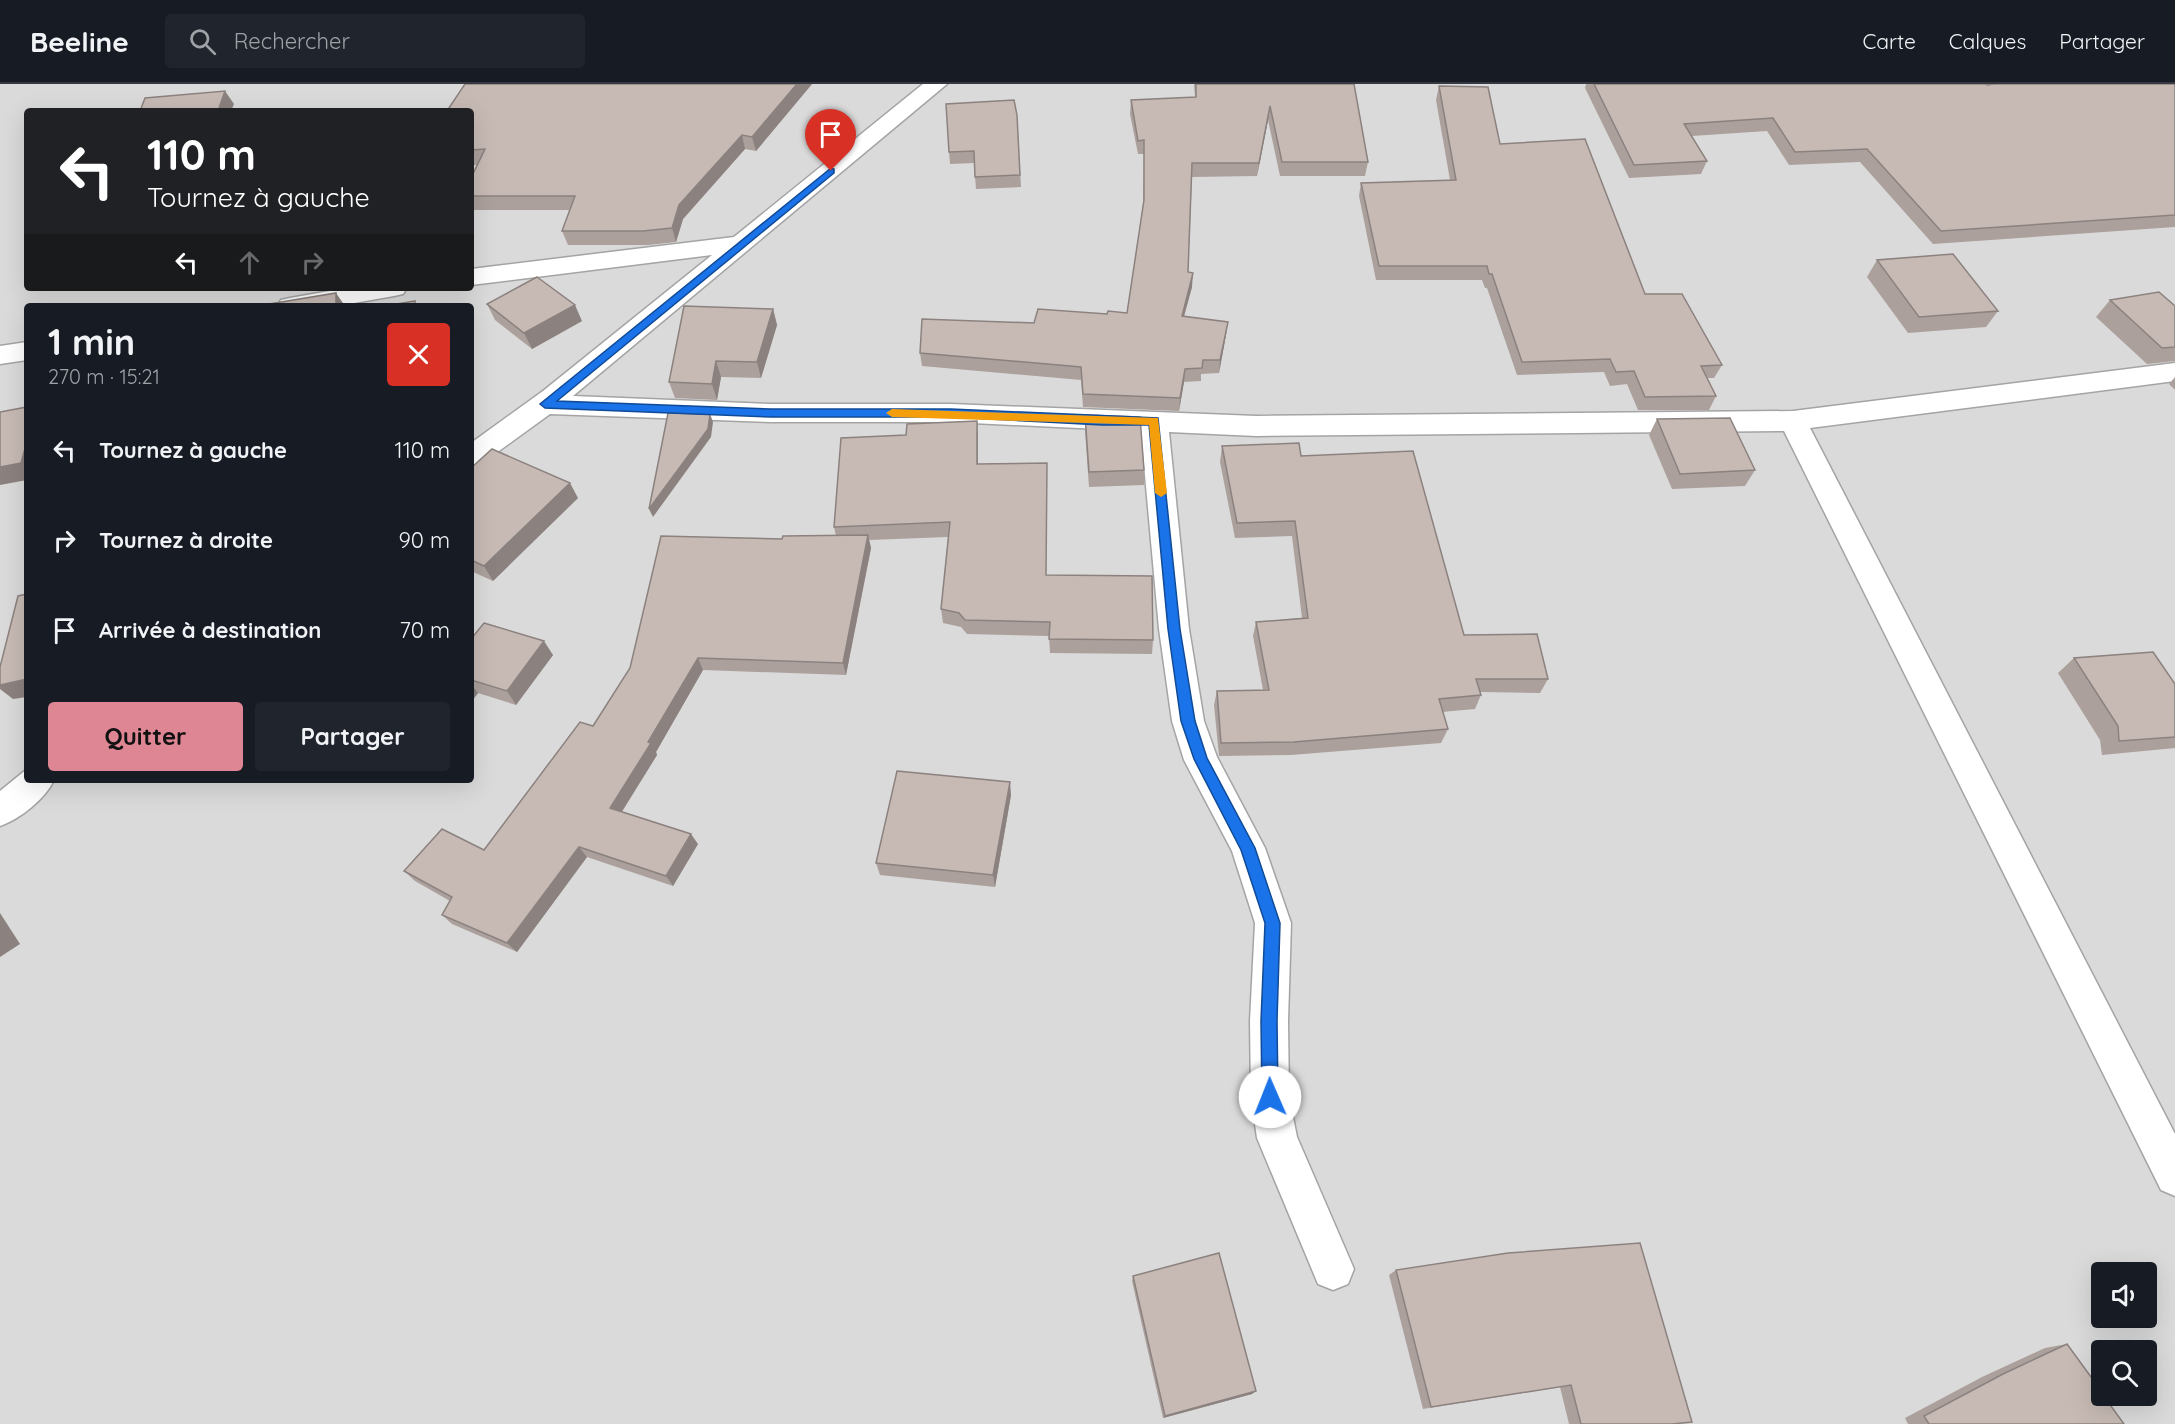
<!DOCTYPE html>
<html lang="fr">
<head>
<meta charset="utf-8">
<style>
  :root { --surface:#171b24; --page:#20242c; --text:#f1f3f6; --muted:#9ea1a6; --line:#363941; --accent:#df8694 }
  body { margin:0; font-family:Quicksand,sans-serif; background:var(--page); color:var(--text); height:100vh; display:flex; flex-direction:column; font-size:22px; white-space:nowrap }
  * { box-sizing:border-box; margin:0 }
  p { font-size:20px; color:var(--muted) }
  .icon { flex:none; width:33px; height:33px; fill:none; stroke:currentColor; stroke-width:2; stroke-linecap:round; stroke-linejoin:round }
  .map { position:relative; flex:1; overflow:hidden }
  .side { position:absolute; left:24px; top:219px; width:450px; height:480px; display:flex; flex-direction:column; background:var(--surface); border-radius:6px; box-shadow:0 6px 24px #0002 }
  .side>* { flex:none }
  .top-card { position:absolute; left:24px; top:24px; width:450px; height:183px; border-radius:6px; box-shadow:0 6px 24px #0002; background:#202124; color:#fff; overflow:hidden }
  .controls { position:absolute; left:2091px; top:1178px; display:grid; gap:12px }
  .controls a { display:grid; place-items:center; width:66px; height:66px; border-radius:6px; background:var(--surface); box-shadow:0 6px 24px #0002; font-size:30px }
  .pin { position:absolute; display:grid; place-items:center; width:51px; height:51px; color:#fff; margin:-62px -26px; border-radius:50% 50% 50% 0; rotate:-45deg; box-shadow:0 0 6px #0007 }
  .pin .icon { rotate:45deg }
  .me { position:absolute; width:66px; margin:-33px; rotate:359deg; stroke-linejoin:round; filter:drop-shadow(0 0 4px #0008) }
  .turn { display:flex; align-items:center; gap:21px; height:126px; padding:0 24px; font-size:27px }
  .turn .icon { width:78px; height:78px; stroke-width:2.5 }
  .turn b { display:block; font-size:42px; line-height:51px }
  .lanes { display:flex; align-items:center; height:57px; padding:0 24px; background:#0003; justify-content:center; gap:30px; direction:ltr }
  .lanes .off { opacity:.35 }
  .round { display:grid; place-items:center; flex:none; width:63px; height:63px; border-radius:6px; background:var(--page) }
  .head { display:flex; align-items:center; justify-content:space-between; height:102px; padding:0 24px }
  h1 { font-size:36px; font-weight:800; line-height:45px }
  .primary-button { display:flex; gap:12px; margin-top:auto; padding:12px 24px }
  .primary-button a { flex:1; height:69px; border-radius:6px; background:var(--accent); color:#111; font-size:24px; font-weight:800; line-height:69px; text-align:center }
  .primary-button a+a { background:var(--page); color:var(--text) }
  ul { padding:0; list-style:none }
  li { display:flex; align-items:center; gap:18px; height:90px; padding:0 24px }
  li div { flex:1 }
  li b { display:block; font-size:22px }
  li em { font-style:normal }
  header { display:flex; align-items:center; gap:36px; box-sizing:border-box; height:84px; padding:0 30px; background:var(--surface); border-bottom:2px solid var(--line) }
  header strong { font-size:28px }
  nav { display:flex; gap:33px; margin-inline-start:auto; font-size:21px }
  .search { width:420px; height:54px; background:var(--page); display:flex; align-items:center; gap:15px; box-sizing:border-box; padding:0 21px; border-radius:6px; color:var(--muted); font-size:22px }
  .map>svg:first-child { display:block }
  .residential { fill:#dbdada; fill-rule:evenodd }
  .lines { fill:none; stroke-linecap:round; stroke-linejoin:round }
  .minor-casing { stroke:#a4a4a4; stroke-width:3 }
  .minor { fill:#fff; fill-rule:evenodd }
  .wall { fill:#aba09c }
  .shaded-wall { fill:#8b827f }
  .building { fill:#c7bab5; stroke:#8b827f; stroke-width:1.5 }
  .route { fill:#1a73e8; stroke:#114b97; stroke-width:1.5 }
  .slow { fill:#f59e0b }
</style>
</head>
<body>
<header>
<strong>Beeline</strong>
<div class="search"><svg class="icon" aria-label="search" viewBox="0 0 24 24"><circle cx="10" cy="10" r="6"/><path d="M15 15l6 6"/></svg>Rechercher</div>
<nav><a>Carte</a><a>Calques</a><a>Partager</a></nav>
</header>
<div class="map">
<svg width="2175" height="1340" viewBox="0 0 2175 1340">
  <rect width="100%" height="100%" fill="#efe9e2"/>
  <!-- residential -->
  <path class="residential" d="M0 0H2175V1340H0ZM27 27H471V204H27ZM27 222H471V696H27ZM2102 1188H2146V1233H2102ZM2102 1266H2146V1311H2102Z"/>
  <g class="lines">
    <!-- minor casing -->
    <g class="minor-casing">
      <g id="minor">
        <polygon points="923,0 947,0 573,312 771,320 951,320 1256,332 1793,327 2175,279 2175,297 1810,344 2175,1050 2175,1112 2161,1106 1784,347 1256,352 1169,348 1189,545 1204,637 1217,673 1265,764 1291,839 1288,937 1289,1013 1297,1053 1354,1185 1348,1200 1333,1206 1318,1200 1257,1054 1251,1013 1250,937 1255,839 1232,767 1184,676 1172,637 1159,545 1141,347 951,338 771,338 550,330 481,380 471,383 471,359 543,307 712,171 471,201 471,185 734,153"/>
        <polygon points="347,204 407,204 403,210 394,212 337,222 277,222 281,216 290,214"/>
        <polygon points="27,258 27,276 0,280 0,262"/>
        <path d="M27 685V696H54C45 715 20 735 0 742V707Z"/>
      </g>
    </g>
    <!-- minor -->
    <use href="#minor" class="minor"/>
  </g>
  <!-- wall -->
  <g class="wall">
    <polygon points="812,0 756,67 745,65 683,135 676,158 648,161 568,161 562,147 570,126 471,126 471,94 477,81 471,81 471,27"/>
    <polygon points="1194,0 1354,0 1368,78 1365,92 1280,92 1268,36 1257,92 1192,93 1188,188 1192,203 1184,233 1226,251 1219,289 1201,290 1201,297 1184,298 1179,327 1083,323 1081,296 922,282 920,269 1034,239 1127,229 1143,120 1144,70 1138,70 1130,30 1131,16 1195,13"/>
    <polygon points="1586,0 1986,0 1987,1 2175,0 2175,143 1933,160 1860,78 1789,81 1767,47 1692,52 1707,77 1701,90 1629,94 1585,4"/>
    <polygon points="1439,2 1500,60 1645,210 1722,281 1714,294 1707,294 1716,312 1709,326 1638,326 1627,300 1610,302 1604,288 1517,291 1487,204 1485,204 1482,196 1376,196 1359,112 1361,99 1450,96 1436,16"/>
    <polygon points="1017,31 1021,103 976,105 974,79 950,80 949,68"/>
    <polygon points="1877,176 1998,227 1986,243 1908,249 1867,193"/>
    <polygon points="2110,216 2175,222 2175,277 2147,280 2096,233"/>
    <polygon points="487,220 582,237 532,265 495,236"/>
    <polygon points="773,225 777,241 761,294 721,293 717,316 675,314 669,298"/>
    <polygon points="2175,293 2175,306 2169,300"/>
    <polygon points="1085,331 1144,386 1144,401 1089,403 1085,347"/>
    <polygon points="1657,335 1755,386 1745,402 1672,405 1649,351"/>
    <polygon points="977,337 978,353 978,380 1047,394 1046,491 1153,556 1152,570 1050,569 1049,552 967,550 961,543 943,539 941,525 948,453 869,456 871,464 846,591 703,586 656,668 657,671 622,728 698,760 673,802 587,773 517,868 452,840 442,831 450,817 415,797 404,787 484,766 593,642 836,452 834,443 906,351"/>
    <polygon points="1222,362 1301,372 1464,551 1548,595 1540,609 1481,608 1481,611 1475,625 1442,628 1448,645 1441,659 1291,671 1219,672 1214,621 1217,607 1263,606 1253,552 1256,538 1302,534 1292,452 1235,454 1220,378"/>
    <polygon points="471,384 578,414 493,497 471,487"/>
    <polygon points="471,555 553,571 516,621 478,609 471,618"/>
    <polygon points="2074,574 2175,600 2175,664 2102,671 2100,656 2058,589"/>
    <polygon points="1011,711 995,803 880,791 876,779"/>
    <polygon points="1396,1186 1692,1338 1678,1340 1569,1340 1560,1303 1423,1325 1389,1191"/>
    <polygon points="1133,1192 1256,1307 1252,1310 1163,1334 1132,1197"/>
    <polygon points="2067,1260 2124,1340 1908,1340 1905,1334 1982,1293 2045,1264"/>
  </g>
  <!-- shaded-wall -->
  <g class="shaded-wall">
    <polygon points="797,0 812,0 756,67 752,53"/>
    <polygon points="225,7 234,20 231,27 218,27"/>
    <polygon points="1270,22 1268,36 1257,92 1259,79"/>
    <polygon points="742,51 745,65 683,135 676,158 672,144 679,121"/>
    <polygon points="1193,189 1192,203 1180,246 1182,232"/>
    <polygon points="336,209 345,222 336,222"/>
    <polygon points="575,221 582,237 532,265 524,249"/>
    <polygon points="773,225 777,241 761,294 757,278"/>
    <polygon points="1228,238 1226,251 1219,289 1220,276"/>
    <polygon points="716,277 721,293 717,316 712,300"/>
    <polygon points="1185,285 1184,298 1179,327 1180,314"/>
    <polygon points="710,330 713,338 711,353 653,433 649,425"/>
    <polygon points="977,337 978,353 978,395 977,380"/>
    <polygon points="27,357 27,396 0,401 0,383"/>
    <polygon points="570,399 578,414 493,497 484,482"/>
    <polygon points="868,451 871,464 846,591 843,579"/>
    <polygon points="544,557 553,571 516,621 507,607"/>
    <polygon points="698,574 703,586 656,668 657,671 617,735 610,724"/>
    <polygon points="27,595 27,613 13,615 0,605 0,601"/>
    <polygon points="471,600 478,609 471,618"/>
    <polygon points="1010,698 1011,711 995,803 993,791"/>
    <polygon points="691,750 698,760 673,802 666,792"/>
    <polygon points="579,763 587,773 517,868 507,859"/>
    <polygon points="0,829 20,860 0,873"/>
    <polygon points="1256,1307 1252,1310 1163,1334 1165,1332"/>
  </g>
  <!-- building -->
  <g class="building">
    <polygon points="465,0 797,0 752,53 742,51 679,121 672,144 643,147 562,147 575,112 471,112 471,94 485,65 471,66 471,27 443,27 447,27"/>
    <polygon points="1196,0 1354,0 1368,78 1282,78 1270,22 1259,79 1192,79 1188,188 1193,189 1182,232 1228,238 1220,276 1203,276 1202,284 1185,285 1180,314 1083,310 1081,283 920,269 922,235 1034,239 1038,225 1107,230 1108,227 1127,229 1144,116 1144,56 1138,57 1131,16 1196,13"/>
    <polygon points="1594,0 1986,0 1987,1 1994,0 2175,0 2175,131 1941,147 1867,65 1795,68 1773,34 1684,40 1707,77 1634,81"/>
    <polygon points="1439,2 1488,3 1500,60 1585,55 1645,210 1682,210 1722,281 1701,282 1716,312 1645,313 1634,287 1616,288 1610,275 1522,278 1492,190 1489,190 1487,182 1379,182 1361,99 1456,96"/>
    <polygon points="225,7 218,27 140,27 145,14"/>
    <polygon points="1014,16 1017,31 1020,91 975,93 974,67 949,68 946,20"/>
    <polygon points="1953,170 1998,227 1919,233 1877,176"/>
    <polygon points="537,193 575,221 524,249 487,220"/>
    <polygon points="2159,208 2175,222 2175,263 2162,264 2110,216"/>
    <polygon points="336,209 336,222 257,222"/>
    <polygon points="415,217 415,222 385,222"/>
    <polygon points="684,222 773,225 757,278 716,277 712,300 669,298"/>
    <polygon points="27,323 27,357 21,379 0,383 0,328"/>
    <polygon points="668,329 710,330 708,345 649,425"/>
    <polygon points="1085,331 1140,333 1144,386 1089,388"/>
    <polygon points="1730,334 1755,386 1680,390 1657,335"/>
    <polygon points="977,337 977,380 1047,379 1046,491 1152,492 1153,556 1049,555 1050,538 965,536 959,529 941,525 950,438 834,443 841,354 906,351 907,340"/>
    <polygon points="1299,359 1301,372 1413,367 1464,551 1537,550 1548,595 1476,595 1481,611 1439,615 1448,645 1294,658 1221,659 1217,607 1269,606 1256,538 1308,534 1295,437 1237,439 1222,362"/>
    <polygon points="492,365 570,399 484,482 471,476 471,384"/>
    <polygon points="868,451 843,579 698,574 648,658 651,659 610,724 691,750 666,792 579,763 507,859 442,831 452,813 404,787 442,745 484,766 580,638 593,642 630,584 661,452 782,455 783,452"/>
    <polygon points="27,510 27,595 0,601 0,583 18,512"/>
    <polygon points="484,539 544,557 507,607 471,596 471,555"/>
    <polygon points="2153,568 2175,600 2175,653 2119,657 2118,642 2074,574"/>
    <polygon points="897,687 1010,698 993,791 876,779"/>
    <polygon points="1640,1159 1692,1338 1672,1340 1581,1340 1571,1301 1431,1323 1396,1186 1508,1169"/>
    <polygon points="1219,1169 1256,1307 1165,1332 1133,1192"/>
    <polygon points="2067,1260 2102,1308 2102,1311 2103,1311 2124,1340 1929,1340 1924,1332 2003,1290"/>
  </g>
  <!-- route -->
  <polygon class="route" points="831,84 834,85 834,89 557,317 771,325 951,325 1158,334 1180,545 1195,637 1207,674 1255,764 1280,839 1277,937 1278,1013 1276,1019 1270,1021 1264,1019 1262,1013 1261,937 1265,839 1241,766 1194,675 1181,637 1168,545 1149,341 1102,341 951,333 771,333 545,324 540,320"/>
  <!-- slow -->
  <polygon class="slow" points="892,325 1158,334 1167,409 1161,413 1155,409 1149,341 892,333 886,329"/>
</svg>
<div class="controls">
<a><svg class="icon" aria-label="sound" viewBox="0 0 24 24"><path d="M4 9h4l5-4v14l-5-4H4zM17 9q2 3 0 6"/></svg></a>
<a><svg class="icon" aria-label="search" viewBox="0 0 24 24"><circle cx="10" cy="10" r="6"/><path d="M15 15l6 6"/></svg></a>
</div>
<div class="pin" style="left:831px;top:87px;background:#d93025"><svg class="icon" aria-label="arrive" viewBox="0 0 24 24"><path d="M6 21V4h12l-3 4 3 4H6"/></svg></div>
<svg class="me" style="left:1270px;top:1013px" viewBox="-20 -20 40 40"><circle r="19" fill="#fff"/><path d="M0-13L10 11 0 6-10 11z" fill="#1a73e8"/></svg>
<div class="top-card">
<div class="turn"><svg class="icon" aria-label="left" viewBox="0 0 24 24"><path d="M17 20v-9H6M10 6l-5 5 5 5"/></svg><div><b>110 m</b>Tournez à gauche</div></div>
<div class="lanes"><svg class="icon" aria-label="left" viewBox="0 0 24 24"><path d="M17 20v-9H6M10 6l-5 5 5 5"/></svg><svg class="icon off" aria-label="ahead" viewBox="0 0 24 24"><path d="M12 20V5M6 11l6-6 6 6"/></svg><svg class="icon off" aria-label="right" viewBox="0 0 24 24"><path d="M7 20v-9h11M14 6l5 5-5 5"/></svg></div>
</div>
<section class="side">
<div class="head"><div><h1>1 min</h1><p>270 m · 15:21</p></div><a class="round" style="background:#d93025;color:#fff"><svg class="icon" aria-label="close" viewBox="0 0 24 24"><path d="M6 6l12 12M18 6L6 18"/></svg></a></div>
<ul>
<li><svg class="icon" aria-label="left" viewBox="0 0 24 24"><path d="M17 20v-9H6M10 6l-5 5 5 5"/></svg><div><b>Tournez à gauche</b></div><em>110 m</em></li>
<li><svg class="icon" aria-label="right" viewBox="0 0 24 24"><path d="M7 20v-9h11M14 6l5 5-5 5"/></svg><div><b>Tournez à droite</b></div><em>90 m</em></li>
<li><svg class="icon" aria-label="arrive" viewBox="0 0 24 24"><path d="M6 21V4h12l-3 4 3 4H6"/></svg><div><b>Arrivée à destination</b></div><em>70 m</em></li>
</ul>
<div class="primary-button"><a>Quitter</a><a>Partager</a></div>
</section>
</div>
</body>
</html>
